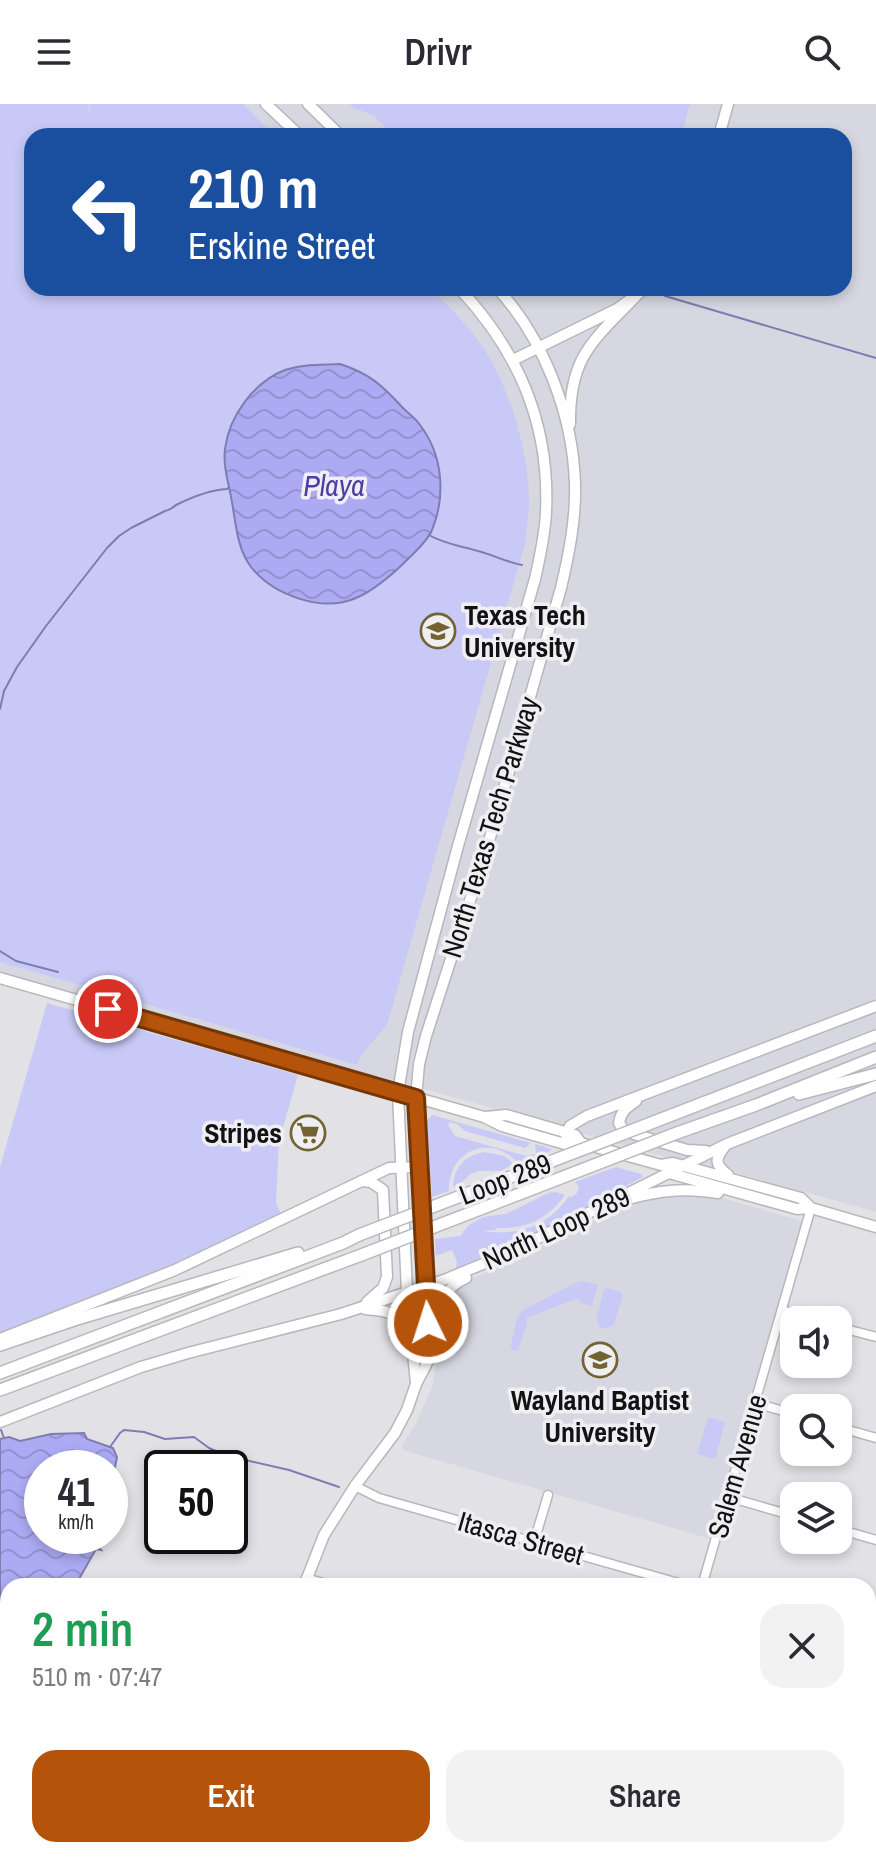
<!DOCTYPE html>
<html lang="en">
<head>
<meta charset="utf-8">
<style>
  :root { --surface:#fff; --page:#f2f2f3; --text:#2b2b33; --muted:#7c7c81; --accent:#b45309 }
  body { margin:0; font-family:"Archivo Narrow",sans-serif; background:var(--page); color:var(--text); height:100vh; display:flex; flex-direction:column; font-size:30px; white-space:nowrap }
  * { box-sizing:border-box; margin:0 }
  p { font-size:26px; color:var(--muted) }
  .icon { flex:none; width:44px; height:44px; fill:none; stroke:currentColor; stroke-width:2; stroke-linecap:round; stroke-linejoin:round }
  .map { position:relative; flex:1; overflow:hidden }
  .drawer { position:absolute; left:0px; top:1474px; width:876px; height:280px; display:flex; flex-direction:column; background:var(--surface); border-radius:24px 24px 0 0; box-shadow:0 4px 12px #0003 }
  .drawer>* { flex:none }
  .guide { position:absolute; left:24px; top:24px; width:828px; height:168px; border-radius:24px; box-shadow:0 4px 12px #0003; background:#1a4fa0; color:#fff; overflow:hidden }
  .tools { position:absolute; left:780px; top:1202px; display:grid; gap:16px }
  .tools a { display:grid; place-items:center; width:72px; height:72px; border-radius:16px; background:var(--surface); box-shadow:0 4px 12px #0003; font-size:40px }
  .speed { position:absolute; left:24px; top:1346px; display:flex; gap:16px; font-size:40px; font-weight:700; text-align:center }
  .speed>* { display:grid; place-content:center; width:104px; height:104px; border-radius:50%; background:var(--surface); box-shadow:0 4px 12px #0003; line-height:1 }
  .speed small { font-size:20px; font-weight:400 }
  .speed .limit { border:4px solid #111; border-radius:12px; background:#fff; color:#111 }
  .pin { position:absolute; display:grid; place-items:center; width:68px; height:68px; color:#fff; margin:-34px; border:4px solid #fff; border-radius:50%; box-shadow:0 2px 8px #0007 }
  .me { position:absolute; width:88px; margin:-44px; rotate:356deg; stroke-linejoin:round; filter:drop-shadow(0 0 6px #0008) }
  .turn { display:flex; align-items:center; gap:28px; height:168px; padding:0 32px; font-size:36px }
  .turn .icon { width:104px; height:104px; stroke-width:2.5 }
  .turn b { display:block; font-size:56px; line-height:68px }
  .round { display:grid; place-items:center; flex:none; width:84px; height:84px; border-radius:24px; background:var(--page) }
  .headline { display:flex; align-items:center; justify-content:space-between; height:136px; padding:0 32px }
  h1 { font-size:48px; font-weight:600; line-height:60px; color:#1e9e55 }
  .action { display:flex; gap:16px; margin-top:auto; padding:16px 32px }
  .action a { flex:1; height:92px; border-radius:24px; background:var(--accent); color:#fff; font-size:32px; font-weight:600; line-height:92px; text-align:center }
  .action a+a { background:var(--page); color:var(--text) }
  header { display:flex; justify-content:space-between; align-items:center; height:104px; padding:0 32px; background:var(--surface); font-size:36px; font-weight:600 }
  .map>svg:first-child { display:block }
  .built { fill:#d7d7e2; fill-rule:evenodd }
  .green { fill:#c9c9f7 }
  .water { fill:url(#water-waves); stroke:#7e7cb0; stroke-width:2 }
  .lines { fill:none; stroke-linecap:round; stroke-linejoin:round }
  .stream { stroke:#7e7cb0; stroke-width:2 }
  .minor-casing { stroke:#b7b7bc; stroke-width:11 }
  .major-casing { stroke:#b7b7bc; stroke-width:13 }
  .highway-casing { stroke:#b7b7bc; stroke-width:14 }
  .minor { stroke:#fff; stroke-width:8 }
  .major { stroke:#fff; stroke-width:10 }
  .highway { stroke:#fff; stroke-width:11 }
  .highway-bridge-casing { stroke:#b7b7bc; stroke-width:14; stroke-linecap:butt }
  .highway-bridge { stroke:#fff; stroke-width:11 }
  .route-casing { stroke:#753606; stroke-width:20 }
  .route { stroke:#b45309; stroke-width:14 }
  .labels { text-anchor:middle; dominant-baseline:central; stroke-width:7; stroke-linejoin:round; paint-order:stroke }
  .poi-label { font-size:28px; font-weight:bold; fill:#121213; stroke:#efeff3; text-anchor:start }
  .street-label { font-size:28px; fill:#121213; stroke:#efeff3 }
  .water-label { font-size:30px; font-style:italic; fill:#4e3da4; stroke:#efeff3 }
</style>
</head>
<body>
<header><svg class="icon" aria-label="menu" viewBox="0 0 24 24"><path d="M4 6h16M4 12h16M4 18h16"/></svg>Drivr<svg class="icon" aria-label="search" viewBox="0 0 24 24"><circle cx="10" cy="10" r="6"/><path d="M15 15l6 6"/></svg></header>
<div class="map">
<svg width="876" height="1754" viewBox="0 0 876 1754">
  <defs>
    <pattern id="water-waves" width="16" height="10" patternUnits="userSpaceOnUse" patternTransform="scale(2)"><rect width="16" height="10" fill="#acaaf3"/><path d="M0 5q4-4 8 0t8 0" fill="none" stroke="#9391cf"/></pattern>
  </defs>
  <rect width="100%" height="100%" fill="#e2e2e6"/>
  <!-- built -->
  <g class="built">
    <path d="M0 0H876V1108L730 1067 712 1065 679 1057 378 972 363 973 313 960 0 871ZM32 32H844V184H32Z"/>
    <polygon points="712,1091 802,1117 711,1435 406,1347 401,1343 416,1319 431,1286 436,1262 445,1199 450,1189 462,1179 525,1151 629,1099 650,1092"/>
  </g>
  <!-- green -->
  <g class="green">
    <path d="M0 0H89L88 10 91 0H243L275 32H32V184H430C448 201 465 219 480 239 510 282 530 350 529 403 528 415 526 427 525 440L387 921 361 951 357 961 0 858Z"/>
    <polygon points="349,0 690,0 681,32 394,32 373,11 356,5"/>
    <polygon points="47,899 298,971 279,1037 276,1099 281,1110 178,1161 0,1232 0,1063"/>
    <path d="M432 1011 531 1039 525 1044 465 1027 457 1020 450 1018 448 1021 455 1032 526 1052 536 1050 535 1040 552 1045C544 1053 528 1057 517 1058 489 1029 448 1047 449 1087L432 1093 427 1016Z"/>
    <path d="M485 1048 504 1052 514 1060 500 1067H478L471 1070 460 1080 453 1083C454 1063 465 1051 485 1048Z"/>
    <path d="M616 1063 641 1070 643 1073 530 1132 459 1163 456 1164 457 1158 452 1146 436 1152 435 1135 460 1132 469 1121 479 1115 488 1112 506 1110 548 1089 556 1088 565 1091C548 1115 526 1125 497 1124L496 1126 482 1127C517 1132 548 1123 569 1092L572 1093 577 1089 579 1083 575 1078Z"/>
    <polygon points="584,1177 598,1181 592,1202 581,1199 579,1194 526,1214 527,1220 518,1247 510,1245 517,1214 523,1206 575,1179"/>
    <polygon points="608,1184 621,1188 623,1191 614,1220 606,1225 600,1223 596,1215 604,1186"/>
    <polygon points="708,1313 725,1318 715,1355 697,1350"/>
  </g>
  <!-- water -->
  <g class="water">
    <path d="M340 260C369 269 383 282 403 304 409 310 416 315 420 321 443 351 446 392 432 426 428 436 417 446 409 454 394 469 375 486 356 494 322 509 273 491 251 463 236 443 236 417 231 393 228 377 223 361 225 345 229 312 254 278 285 266 302 260 322 261 340 260Z"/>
    <polygon points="84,1329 87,1335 113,1344 117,1353 110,1388 110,1364 42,1364 42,1432 98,1432 96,1440 101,1446 96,1445 79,1475 71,1482 8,1482 8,1505 0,1506 0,1335 9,1333 20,1337 51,1330"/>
  </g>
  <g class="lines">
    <!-- stream -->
    <g class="stream">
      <polyline points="665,192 876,254"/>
      <path d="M429 431C444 440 461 442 478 447 493 451 506 458 522 461"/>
      <path d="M0 605 4 587 17 563 46 522 107 444 119 432 131 424 165 407C169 406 173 404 176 401 192 393 210 386 227 385L229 383"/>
      <polyline points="0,847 16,857 58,868"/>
      <polyline points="1,1326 4,1334"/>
      <polyline points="110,1343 120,1329 124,1326 144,1328 165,1335 194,1333 209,1344 227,1352 289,1366 339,1383"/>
      <polyline points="79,1475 93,1482"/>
    </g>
    <!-- minor casing -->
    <g class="minor-casing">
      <g id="minor">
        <polyline points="782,1206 815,1216"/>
        <polyline points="838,1223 876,1233"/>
        <polyline points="755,1299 794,1310"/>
        <polyline points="838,1323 876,1334"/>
        <polyline points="355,1382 379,1394 689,1482"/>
        <polyline points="728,1393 794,1412"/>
        <polyline points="838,1425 876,1436"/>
        <polyline points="534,1438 548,1391"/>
        <polyline points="306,1474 333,1482"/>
        <polyline points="702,1482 811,1104"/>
        <polyline points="868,1534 876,1536"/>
        <polyline points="868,1636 876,1638"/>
        <polyline points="868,1736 876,1739"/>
        <polyline points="550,1746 578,1754"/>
        <polyline points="715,1746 716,1754"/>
        <polyline points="301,1754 303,1746"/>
        <polyline points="508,1754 510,1746"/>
      </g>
    </g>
    <!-- major casing -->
    <g class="major-casing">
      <g id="major">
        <polyline points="266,0 300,32"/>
        <polyline points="308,0 341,32"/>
        <polyline points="719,32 728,0"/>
        <polyline points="513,256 617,205 646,184"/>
        <path d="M570 320C569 252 593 237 637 191"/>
        <polyline points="0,874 484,1013 502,1022 572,1042 581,1039 661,1061 673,1059 801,1094 811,1104"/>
        <path d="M636 997C627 1003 621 1007 619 1019L624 1027 687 1046 706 1047"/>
        <polyline points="486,1013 506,1011 575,1031 581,1039"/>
        <polyline points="572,1042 566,1031 570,1022 587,1012 876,902"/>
        <path d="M725 1042C715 1055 714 1060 728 1071"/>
        <polyline points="667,1067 669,1069 797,1105 811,1104 876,1123"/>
        <polyline points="362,1077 371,1078 383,1086 387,1173 383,1184 367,1198"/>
        <path d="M628 1095C661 1086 684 1084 718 1089"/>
        <path d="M365 1205C389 1207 397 1207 409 1231"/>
        <polyline points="0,1235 175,1166 389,1064 419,1063"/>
        <path d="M429 1256C431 1252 434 1248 435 1244 446 1216 431 1189 466 1174"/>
        <path d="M416 1279 407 1188 398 989 408 928 458 742 535 475C540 453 545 430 546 408 550 319 518 247 459 184"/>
        <polyline points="0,1318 141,1263 188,1249 341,1210 444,1176 502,1152 727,1040 876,982"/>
        <path d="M304 1482 324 1431 355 1382 395 1329 407 1306 416 1280 426 1261 428 1219 416 994 419 960 426 932 487 744 561 484C569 450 576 415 575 380 573 311 544 235 497 184"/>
        <polyline points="224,1754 227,1746"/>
      </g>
    </g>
    <!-- highway casing -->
    <g class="highway-casing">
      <g id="highway">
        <polyline points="799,990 876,970"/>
        <polyline points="646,1021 876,932"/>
        <polyline points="677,1029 756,1001 876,953"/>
        <polyline points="0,1241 74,1216 298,1149"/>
        <polyline points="0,1269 343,1139 359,1131"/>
        <polyline points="0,1286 364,1150"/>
      </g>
    </g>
    <!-- minor -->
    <use href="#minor" class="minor"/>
    <!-- major -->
    <use href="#major" class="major"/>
    <!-- highway -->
    <use href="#highway" class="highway"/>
    <!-- highway-bridge casing -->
    <g class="highway-bridge-casing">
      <g id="highway-bridge">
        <polyline points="359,1131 646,1021"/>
        <polyline points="364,1150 677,1029"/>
      </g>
    </g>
    <!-- highway-bridge -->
    <use href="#highway-bridge" class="highway-bridge"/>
  </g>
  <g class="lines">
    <!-- route casing -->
    <g class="route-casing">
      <polyline id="route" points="108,905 416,994 428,1219"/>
    </g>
    <!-- route -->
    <use href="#route" class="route"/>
  </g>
  <!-- icons -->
  <defs>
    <g id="university-ring" transform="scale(1.8)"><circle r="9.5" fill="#efeff3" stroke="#726330" stroke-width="1.5"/><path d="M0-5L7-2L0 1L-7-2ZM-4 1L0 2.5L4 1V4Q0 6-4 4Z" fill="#726330"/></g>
    <g id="supermarket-ring" transform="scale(1.8)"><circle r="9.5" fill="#efeff3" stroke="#726330" stroke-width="1.5"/><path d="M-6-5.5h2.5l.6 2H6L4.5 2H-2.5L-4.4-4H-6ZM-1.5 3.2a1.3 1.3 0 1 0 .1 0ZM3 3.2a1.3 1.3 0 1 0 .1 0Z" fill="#726330"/></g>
  </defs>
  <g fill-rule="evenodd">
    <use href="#university-ring" x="438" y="527"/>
    <use href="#supermarket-ring" x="308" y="1029"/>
    <use href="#university-ring" x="600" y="1256"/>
  </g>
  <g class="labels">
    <!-- poi labels -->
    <g class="poi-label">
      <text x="464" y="511">Texas Tech<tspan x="464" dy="32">University</tspan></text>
      <text x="282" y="1029" text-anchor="end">Stripes</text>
      <text x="600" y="1296" text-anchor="middle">Wayland Baptist<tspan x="600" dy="32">University</tspan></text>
    </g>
    <!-- street labels -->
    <g class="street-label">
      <text transform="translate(490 723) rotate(-73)">North Texas Tech Parkway</text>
      <text transform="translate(505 1075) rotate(-21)">Loop 289</text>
      <text transform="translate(556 1124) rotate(-25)">North Loop 289</text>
      <text transform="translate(737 1362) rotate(-74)">Salem Avenue</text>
      <text transform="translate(521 1434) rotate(16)">Itasca Street</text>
    </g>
    <!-- water labels -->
    <g class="water-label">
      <text x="334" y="381">Playa</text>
    </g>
  </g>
</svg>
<div class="tools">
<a><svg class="icon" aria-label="sound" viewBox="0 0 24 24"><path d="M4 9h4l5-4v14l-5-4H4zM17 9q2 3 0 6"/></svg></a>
<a><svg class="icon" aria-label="search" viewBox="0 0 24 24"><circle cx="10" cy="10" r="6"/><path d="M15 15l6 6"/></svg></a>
<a><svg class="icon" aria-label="layers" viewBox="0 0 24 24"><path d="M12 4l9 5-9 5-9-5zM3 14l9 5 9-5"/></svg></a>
</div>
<div class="speed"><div>41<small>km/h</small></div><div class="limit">50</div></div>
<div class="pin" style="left:108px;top:905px;background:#d93025"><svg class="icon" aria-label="arrive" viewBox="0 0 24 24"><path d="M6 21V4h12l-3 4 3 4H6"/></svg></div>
<svg class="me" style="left:428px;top:1219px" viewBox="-20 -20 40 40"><circle r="17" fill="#b45309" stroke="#fff" stroke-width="3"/><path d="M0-11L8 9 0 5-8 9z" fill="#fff"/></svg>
<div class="guide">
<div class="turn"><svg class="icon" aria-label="left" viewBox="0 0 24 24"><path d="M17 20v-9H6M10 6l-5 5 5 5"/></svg><div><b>210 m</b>Erskine Street</div></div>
</div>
<section class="drawer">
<div class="headline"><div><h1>2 min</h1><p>510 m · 07:47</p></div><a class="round"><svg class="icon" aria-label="close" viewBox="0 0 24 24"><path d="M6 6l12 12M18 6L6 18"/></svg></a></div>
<div class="action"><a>Exit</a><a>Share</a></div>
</section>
</div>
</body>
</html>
